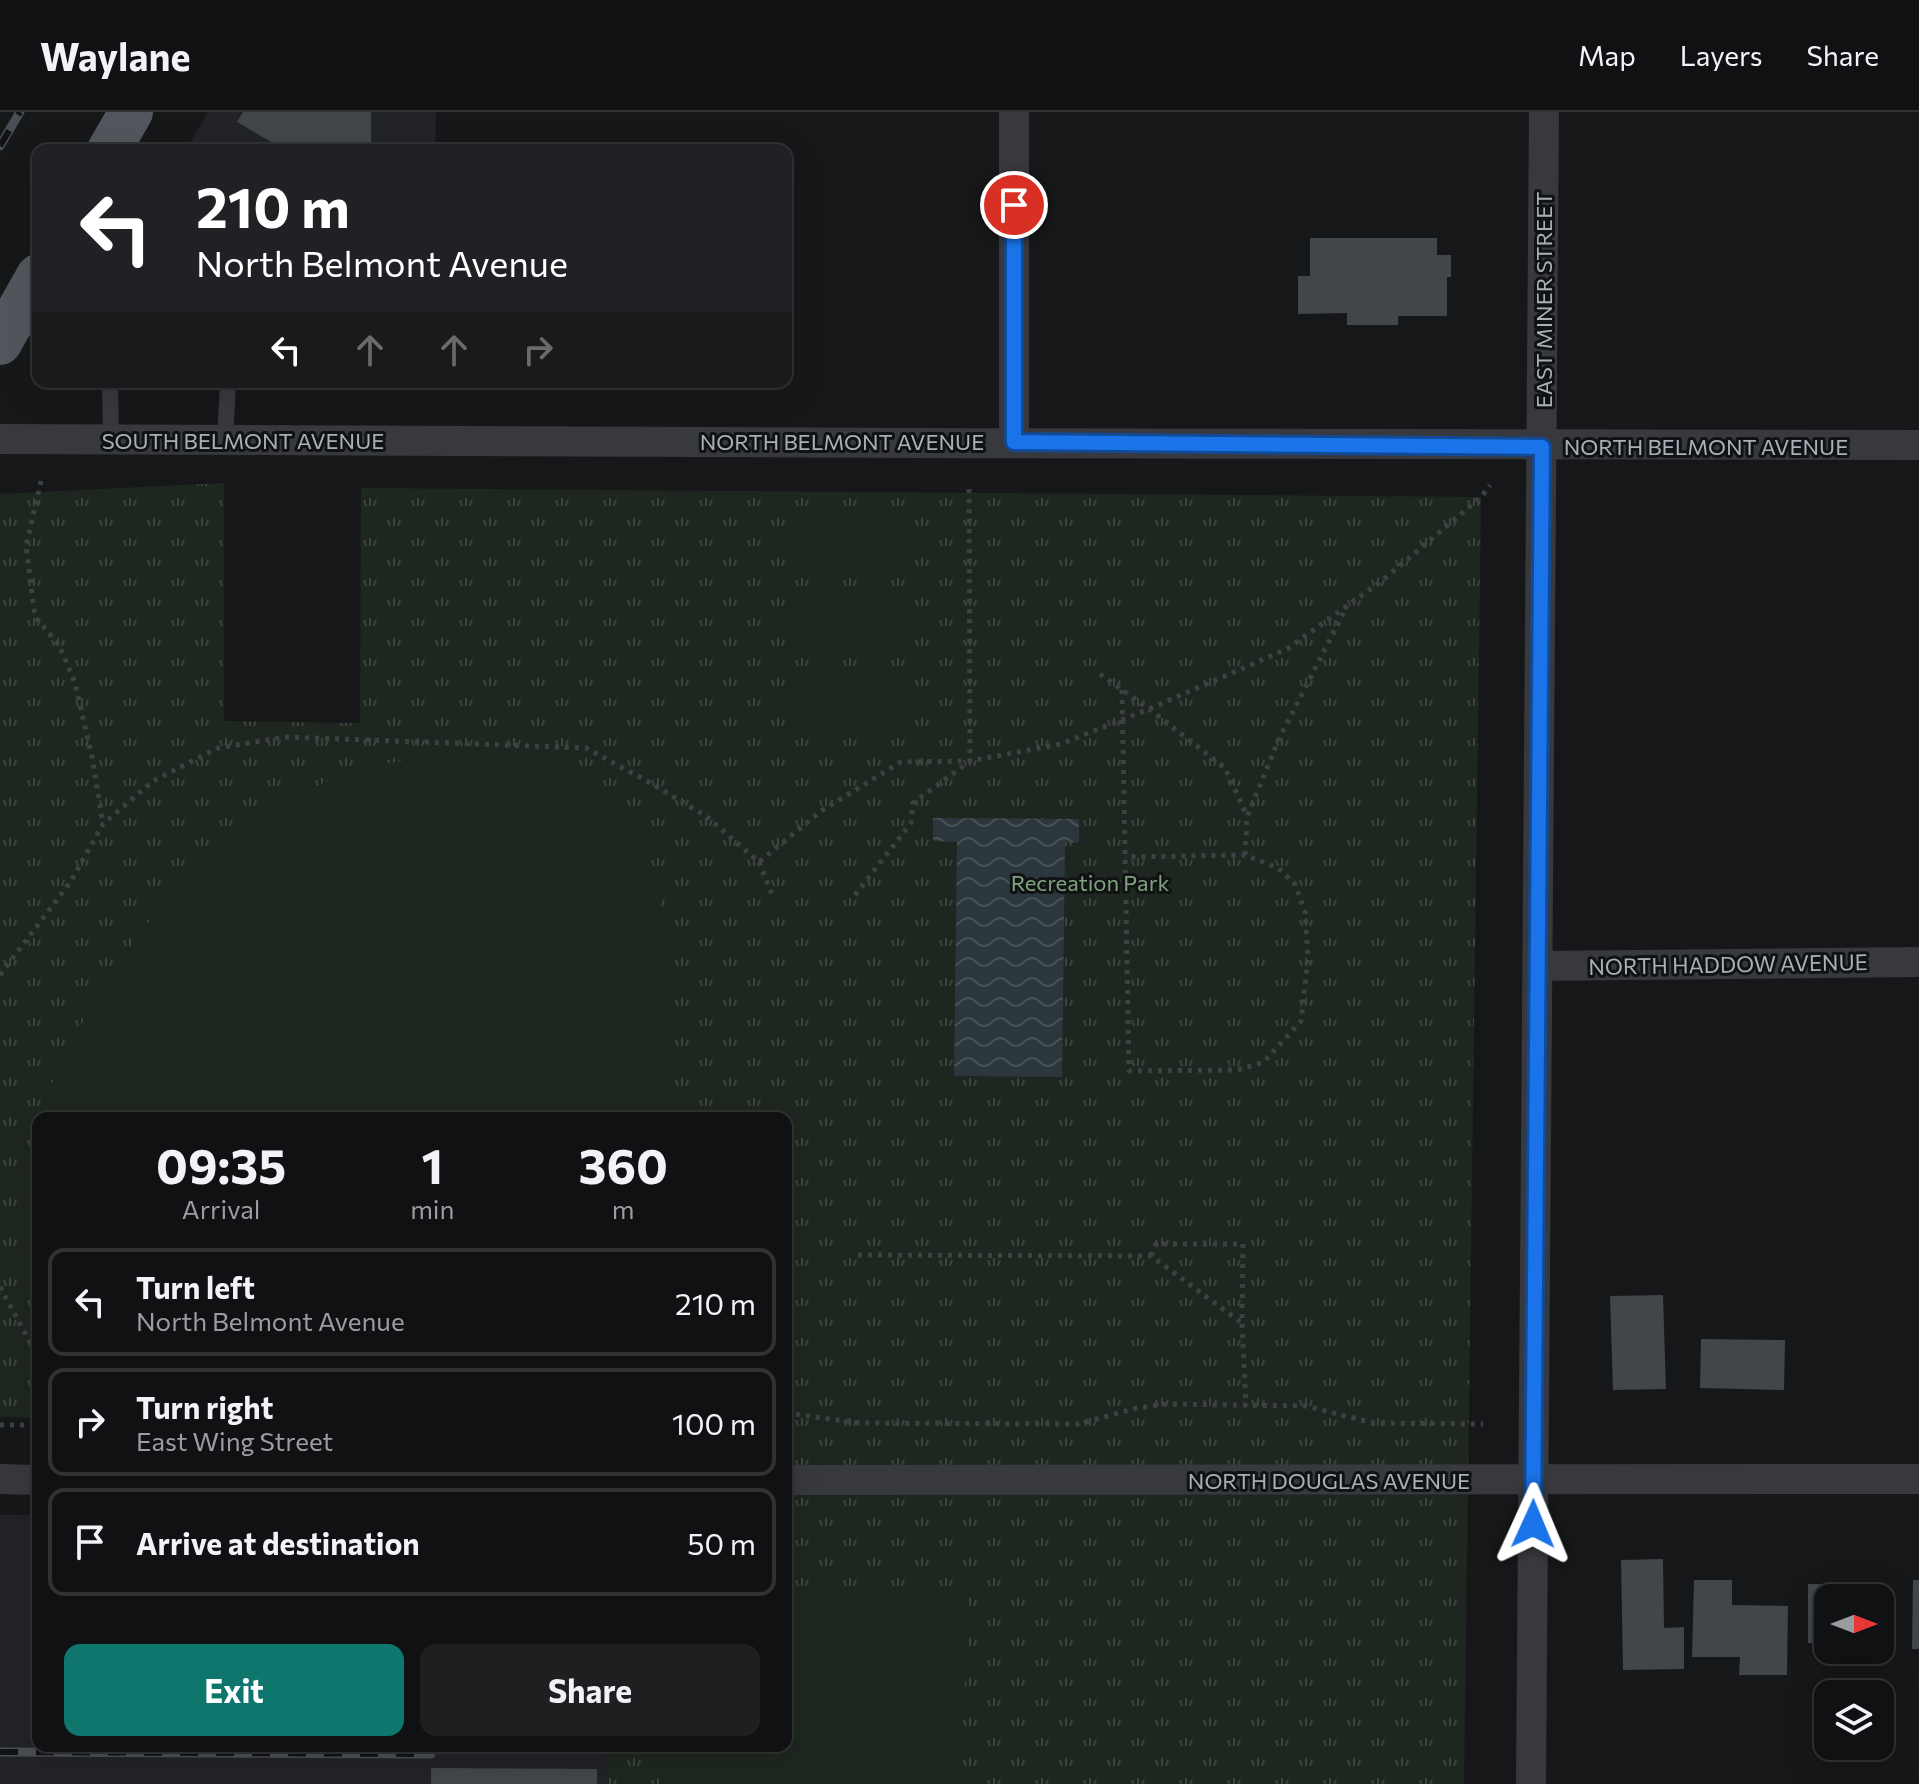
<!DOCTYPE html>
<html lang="en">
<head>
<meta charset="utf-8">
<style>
  :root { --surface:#101113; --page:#1e1f21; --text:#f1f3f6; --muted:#9c9da0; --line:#303133; --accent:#0f766e }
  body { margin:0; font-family:Commissioner,sans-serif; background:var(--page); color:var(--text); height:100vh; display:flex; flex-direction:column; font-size:30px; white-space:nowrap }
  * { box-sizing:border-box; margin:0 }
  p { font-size:26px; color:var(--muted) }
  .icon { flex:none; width:44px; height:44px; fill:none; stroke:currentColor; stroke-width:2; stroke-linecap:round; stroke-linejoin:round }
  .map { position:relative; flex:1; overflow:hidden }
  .panel { position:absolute; left:32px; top:1000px; width:760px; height:640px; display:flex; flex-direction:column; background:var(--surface); border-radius:16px; box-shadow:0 8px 32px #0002,0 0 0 2px var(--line) }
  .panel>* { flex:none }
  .top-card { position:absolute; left:32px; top:32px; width:760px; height:244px; border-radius:16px; box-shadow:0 8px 32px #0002,0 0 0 2px var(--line); background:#202124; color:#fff; overflow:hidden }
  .needle { width:52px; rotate:90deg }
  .fabs { position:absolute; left:1814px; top:1472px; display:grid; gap:16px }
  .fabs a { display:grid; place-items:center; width:80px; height:80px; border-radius:16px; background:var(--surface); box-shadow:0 8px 32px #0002,0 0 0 2px var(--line); font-size:40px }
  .pin { position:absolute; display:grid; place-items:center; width:68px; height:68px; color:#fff; margin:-34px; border:4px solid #fff; border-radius:50%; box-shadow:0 2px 8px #0007 }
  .me { position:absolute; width:88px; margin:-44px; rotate:1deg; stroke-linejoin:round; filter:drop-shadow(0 0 6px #0008) }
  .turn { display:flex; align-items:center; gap:28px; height:168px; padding:0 32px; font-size:36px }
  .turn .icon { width:104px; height:104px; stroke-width:2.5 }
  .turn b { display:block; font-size:56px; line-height:68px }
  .lanes { display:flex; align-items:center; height:76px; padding:0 32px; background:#0003; justify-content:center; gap:40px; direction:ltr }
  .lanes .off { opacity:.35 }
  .eta { display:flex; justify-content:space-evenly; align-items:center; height:136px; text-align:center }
  .eta b { font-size:48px; font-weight:700; line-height:56px }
  .action { display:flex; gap:16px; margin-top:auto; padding:16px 32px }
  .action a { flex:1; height:92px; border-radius:16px; background:var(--accent); color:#fff; font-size:32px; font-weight:700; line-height:92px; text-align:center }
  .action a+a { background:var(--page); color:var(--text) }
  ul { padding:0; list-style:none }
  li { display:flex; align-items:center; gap:24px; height:108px; margin:0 16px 12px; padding:0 16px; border:4px solid var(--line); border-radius:16px }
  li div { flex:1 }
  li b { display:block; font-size:30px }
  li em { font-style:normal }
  header { display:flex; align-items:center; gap:48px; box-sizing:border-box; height:112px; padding:0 40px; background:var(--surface); border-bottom:2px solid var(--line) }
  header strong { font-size:38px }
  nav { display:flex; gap:44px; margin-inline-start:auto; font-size:28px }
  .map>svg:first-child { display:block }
  .built { fill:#222326 }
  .park { fill:url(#park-tufts) }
  .pitch { fill:#1e271f }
  .water { fill:url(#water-waves) }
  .building { fill:#424549 }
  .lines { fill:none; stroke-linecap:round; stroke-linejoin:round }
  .path { stroke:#3d4045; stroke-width:5; stroke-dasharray:4 6; stroke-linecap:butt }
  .service { stroke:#37393e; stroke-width:16 }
  .minor { stroke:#37393e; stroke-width:30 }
  .primary { stroke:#53565d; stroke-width:44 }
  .rail-casing { stroke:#4a4d53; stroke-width:9 }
  .rail { stroke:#111214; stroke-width:6; stroke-dasharray:18; stroke-linecap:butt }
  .route-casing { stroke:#114b97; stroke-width:20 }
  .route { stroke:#1a73e8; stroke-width:14 }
  .labels { text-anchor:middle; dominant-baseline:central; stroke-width:6; stroke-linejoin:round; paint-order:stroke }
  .street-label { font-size:22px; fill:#a8afb9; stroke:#111214 }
  .park-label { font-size:22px; fill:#80a47f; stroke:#111214 }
</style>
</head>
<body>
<header>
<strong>Waylane</strong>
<nav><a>Map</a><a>Layers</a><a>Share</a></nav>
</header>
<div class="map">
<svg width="1919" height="1672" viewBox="0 0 1919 1672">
  <defs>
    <pattern id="park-tufts" width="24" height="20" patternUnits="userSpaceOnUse" patternTransform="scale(2)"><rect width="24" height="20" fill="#1e271f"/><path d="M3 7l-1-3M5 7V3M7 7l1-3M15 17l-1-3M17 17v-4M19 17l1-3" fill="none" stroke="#3c443d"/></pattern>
    <pattern id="water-waves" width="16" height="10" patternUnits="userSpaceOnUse" patternTransform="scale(2)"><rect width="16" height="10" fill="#2c373d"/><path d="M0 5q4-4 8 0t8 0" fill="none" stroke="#485157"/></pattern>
  </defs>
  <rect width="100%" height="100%" fill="#161719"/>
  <!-- built -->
  <g class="built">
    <polygon points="208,0 436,0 435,38 186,38"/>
    <polygon points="0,1403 38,1403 38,1634 608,1634 607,1672 0,1672"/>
  </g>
  <!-- park -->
  <polygon class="park" points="224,371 224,609 360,611 361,376 1481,385 1464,1672 607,1672 608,1634 786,1634 786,1006 38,1006 38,1306 0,1305 0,382"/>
  <!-- pitch -->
  <g class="pitch">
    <polygon points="791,405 915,406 915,464 791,462"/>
    <polygon points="791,480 915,482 914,539 790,538"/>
    <polygon points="790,556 914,558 913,615 789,614"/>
    <polygon points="460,639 549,646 630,697 657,768 673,888 668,1006 41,1006 53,969 97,881 147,812 246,709 350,658"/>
    <polygon points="38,1016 38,1169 21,1140 23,1061"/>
    <polygon points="969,1475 961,1656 952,1672 659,1672 659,1634 786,1634 786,1477"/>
  </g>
  <!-- water -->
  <polygon class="water" points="933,706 1079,707 1079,730 1065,731 1062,965 954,964 957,730 933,729"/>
  <!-- building -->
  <g class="building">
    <polygon points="243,0 371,0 371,31 345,31 340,38 285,38 237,10"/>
    <polygon points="1310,126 1437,126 1437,143 1451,143 1451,165 1447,165 1447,204 1398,204 1398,213 1347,213 1347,201 1298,202 1298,164 1310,164"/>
    <polygon points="1663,1183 1666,1277 1613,1278 1610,1184"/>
    <polygon points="1701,1227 1785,1228 1784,1278 1700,1276"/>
    <polygon points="1663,1447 1664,1516 1684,1515 1684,1557 1623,1558 1621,1448"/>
    <polygon points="1694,1468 1732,1468 1732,1493 1788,1494 1787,1563 1739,1563 1740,1545 1692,1545"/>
    <polygon points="1913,1468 1919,1468 1919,1537 1912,1537"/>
    <polygon points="1808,1472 1888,1473 1887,1544 1841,1543 1841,1538 1880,1538 1880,1486 1828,1486 1828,1531 1808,1531"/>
    <polygon points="431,1656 597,1657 597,1672 431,1672"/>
  </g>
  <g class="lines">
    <!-- path -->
    <g class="path">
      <polyline points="41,369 26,434 35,505 59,533 75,571 92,645 103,712"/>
      <polyline points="1100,562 1149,597 1225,656 1247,704"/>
      <polyline points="1122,578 1129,959 1237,958 1264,950 1301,909 1308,845 1305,800 1295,772 1278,756 1245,743 1125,745"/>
      <polyline points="1245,743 1247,705 1279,627 1347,494"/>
      <polyline points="759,750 773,785"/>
      <polyline points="855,783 911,711 913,691 970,649 969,372"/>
      <polyline points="0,863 71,769 103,712 153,669 218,636 285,625 586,636 647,669 706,704 759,750 821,699 901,650 970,649 1061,632 1149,597 1287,537 1383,468 1481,385 1490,373"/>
      <polyline points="858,1143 1151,1144 1242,1211"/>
      <polyline points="1151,1144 1156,1132 1243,1132 1242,1211 1246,1294"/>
      <polyline points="0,1175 38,1245"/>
      <polyline points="786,1301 860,1311 1078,1312 1137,1296 1166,1292 1306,1294 1373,1311 1483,1312"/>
      <polyline points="0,1313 38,1313"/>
    </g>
    <!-- service -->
    <g class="service">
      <polyline points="110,270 111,328"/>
      <polyline points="225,328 228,270"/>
    </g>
    <!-- minor -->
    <g class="minor">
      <path d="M0 327C640 327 1279 336 1919 333"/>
      <polyline points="1014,330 1014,0"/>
      <polyline points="1538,854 1919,850"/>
      <polyline points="0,1367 38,1368"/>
      <polyline points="786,1368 1919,1367"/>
      <polyline points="1531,1672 1544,0"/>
    </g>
    <!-- primary -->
    <g class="primary">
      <polyline points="109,38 131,0"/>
      <polyline points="0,231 38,164"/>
    </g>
    <!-- rail casing -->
    <g class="rail-casing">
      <g id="rail">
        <polyline points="0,34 20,0"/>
        <polyline points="0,1640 431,1642"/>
      </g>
    </g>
    <!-- rail -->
    <use href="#rail" class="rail"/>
  </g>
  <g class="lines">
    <!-- route casing -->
    <g class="route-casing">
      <polyline id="route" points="1014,93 1014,330 1542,335 1533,1412"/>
    </g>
    <!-- route -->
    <use href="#route" class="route"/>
  </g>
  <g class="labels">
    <!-- street labels -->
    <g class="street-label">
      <text transform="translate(1543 188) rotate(-90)">EAST MINER STREET</text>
      <text x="243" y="328">SOUTH BELMONT AVENUE</text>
      <text x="842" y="329">NORTH BELMONT AVENUE</text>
      <text x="1706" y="334">NORTH BELMONT AVENUE</text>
      <text transform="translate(1728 852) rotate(-1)">NORTH HADDOW AVENUE</text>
      <text x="1329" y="1368">NORTH DOUGLAS AVENUE</text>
    </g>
    <!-- park labels -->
    <g class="park-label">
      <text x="1090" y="770">Recreation Park</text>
    </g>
  </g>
</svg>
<div class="fabs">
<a><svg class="needle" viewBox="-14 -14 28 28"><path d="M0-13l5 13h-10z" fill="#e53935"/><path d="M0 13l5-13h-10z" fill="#9c9da0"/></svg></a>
<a><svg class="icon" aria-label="layers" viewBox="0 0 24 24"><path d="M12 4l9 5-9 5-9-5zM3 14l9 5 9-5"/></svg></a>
</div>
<div class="pin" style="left:1014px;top:93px;background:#d93025"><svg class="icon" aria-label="arrive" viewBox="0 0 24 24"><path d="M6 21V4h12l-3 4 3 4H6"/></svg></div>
<svg class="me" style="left:1533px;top:1412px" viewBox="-20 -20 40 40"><path d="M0-17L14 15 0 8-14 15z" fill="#1a73e8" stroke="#fff" stroke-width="4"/></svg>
<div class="top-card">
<div class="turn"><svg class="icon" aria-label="left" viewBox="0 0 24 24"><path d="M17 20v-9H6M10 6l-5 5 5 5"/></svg><div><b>210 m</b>North Belmont Avenue</div></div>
<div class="lanes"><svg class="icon" aria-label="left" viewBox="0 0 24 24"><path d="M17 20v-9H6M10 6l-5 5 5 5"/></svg><svg class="icon off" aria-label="ahead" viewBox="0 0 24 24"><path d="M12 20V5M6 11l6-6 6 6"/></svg><svg class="icon off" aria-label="ahead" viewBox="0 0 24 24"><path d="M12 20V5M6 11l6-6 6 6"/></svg><svg class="icon off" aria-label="right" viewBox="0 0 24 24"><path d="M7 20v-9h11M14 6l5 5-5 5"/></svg></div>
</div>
<section class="panel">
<div class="eta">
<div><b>09:35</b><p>Arrival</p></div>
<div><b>1</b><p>min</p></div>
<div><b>360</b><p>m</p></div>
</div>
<ul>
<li><svg class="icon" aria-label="left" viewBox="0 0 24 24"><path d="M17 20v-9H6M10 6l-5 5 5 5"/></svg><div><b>Turn left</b><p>North Belmont Avenue</p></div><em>210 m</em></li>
<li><svg class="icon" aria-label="right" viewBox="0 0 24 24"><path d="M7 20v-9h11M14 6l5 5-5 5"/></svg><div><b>Turn right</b><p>East Wing Street</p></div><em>100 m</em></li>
<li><svg class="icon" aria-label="arrive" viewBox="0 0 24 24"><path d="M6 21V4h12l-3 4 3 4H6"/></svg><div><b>Arrive at destination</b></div><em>50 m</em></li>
</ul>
<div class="action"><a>Exit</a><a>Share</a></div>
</section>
</div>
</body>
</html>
